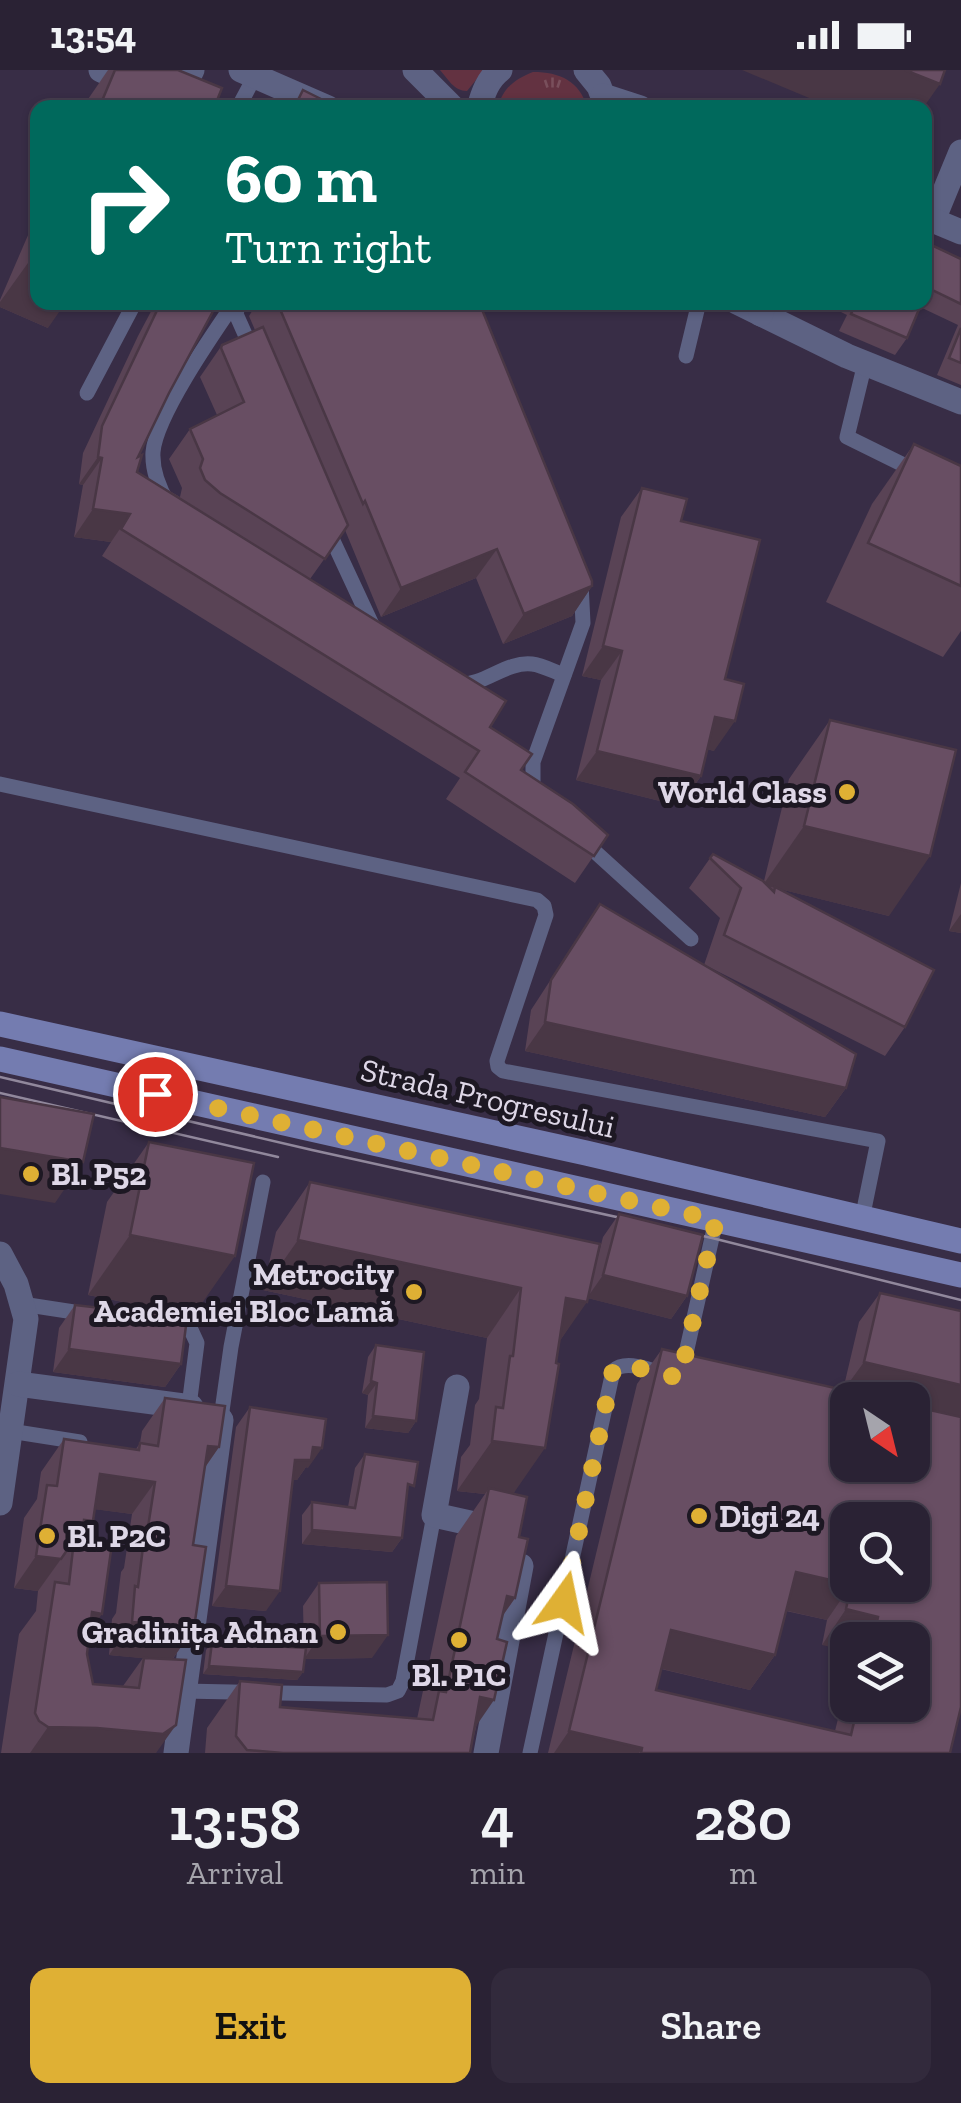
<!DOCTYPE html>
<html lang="en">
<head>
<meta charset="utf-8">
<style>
  :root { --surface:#2a2234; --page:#322a3c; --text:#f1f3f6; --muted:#a5a4ac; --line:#463f4f; --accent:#dfb034 }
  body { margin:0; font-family:"Zilla Slab",serif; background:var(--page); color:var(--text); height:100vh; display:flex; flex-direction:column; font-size:38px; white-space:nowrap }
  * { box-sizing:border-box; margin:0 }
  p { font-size:32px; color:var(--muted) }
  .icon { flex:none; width:55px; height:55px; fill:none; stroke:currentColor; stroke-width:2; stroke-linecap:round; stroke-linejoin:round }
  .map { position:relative; height:1683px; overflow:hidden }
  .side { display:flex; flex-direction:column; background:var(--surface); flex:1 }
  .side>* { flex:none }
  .hud { position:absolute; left:30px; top:30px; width:902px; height:210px; border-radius:20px; box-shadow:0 2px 8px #0004,0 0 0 2px var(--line); background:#00695c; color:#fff; overflow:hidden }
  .needle { width:65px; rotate:145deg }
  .buttons { position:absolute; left:830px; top:1312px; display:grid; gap:20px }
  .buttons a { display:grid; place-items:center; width:100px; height:100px; border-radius:20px; background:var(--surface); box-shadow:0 2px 8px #0004,0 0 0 2px var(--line); font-size:50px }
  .pin { position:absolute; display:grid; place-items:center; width:85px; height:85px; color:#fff; margin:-42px; border:5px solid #fff; border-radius:50%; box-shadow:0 2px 10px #0007 }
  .me { position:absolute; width:110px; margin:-55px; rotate:12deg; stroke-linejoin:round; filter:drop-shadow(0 0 8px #0008) }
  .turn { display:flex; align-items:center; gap:35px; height:210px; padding:0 30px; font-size:45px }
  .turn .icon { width:130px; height:130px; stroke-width:2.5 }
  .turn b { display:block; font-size:70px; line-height:85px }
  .eta { display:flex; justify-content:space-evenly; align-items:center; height:170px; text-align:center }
  .eta b { font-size:60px; font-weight:600; line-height:70px }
  .cta { display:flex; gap:20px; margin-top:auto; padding:20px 30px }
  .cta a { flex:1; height:115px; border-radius:20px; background:var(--accent); color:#111; font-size:40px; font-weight:600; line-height:115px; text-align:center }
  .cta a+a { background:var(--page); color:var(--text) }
  .status { display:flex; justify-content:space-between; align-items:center; height:70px; padding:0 50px; background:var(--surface); direction:ltr }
  .status svg { height:28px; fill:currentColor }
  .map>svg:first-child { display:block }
  .grass { fill:url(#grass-tufts) }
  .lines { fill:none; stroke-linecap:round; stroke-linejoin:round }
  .service { stroke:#5d6283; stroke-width:15 }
  .minor { stroke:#5d6283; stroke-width:25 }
  .tertiary { stroke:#5d6283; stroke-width:25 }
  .secondary { stroke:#747cb0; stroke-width:25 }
  .tram { stroke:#91889c; stroke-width:2.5 }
  .wall { fill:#594355; fill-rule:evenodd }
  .shaded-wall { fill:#493745 }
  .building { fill:#684e63; stroke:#493745; stroke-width:2.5; fill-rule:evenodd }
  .route { stroke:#dfb034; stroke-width:18; stroke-dasharray:0 32.4 }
  .poi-dot { fill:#dfb034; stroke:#1d1823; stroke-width:4 }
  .labels { text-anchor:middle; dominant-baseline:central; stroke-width:10; stroke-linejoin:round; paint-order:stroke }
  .poi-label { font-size:32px; font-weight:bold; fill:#ded7e7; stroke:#1d1823; text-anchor:end }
  .street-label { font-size:32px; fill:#ded7e7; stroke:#1d1823 }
</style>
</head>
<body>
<div class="status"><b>13:54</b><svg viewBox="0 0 49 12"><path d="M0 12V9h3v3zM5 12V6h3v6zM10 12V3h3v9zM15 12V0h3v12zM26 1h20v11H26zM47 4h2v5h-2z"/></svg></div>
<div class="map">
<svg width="961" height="1683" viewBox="0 0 961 1683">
  <defs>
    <pattern id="grass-tufts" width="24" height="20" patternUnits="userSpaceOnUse" patternTransform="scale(2.5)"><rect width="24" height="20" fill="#633241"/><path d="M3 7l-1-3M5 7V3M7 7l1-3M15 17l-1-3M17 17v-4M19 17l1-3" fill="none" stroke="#794f5c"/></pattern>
  </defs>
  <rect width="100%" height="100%" fill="#382d46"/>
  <!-- grass -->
  <g class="grass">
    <path d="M440 0H484L467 21C454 21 448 9 440 0Z"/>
    <path d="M533 2C560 2 579 11 587 37H498C503 18 515 9 533 2Z"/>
  </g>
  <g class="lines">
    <!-- service -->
    <g class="service">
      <polyline points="238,38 255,6"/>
      <polyline points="239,232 236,244 252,280"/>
      <polyline points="686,286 699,232"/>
      <polyline points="865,293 847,367 918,402"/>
      <polyline points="87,323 135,232"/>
      <path d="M168 433C159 418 152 400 153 382 156 346 213 264 235 232"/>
      <polyline points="327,458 374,559"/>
      <path d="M459 614C484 616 506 591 532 594 542 595 555 602 564 605"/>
      <polyline points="0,714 537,830 544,836 546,845 497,991 498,997 503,1001 878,1071 862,1149"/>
      <polyline points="538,725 533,715 533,692 583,553 581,513"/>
      <polyline points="581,769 691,869"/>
      <polyline points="22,1234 87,1244"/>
      <polyline points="169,1257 191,1260 197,1273 189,1336"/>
      <polyline points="682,1301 716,1150"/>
      <polyline points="222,1341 231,1277 263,1112"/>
      <polyline points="10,1361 80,1372"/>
      <polyline points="184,1621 387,1625 398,1621 403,1611 434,1445"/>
      <path d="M530 1683 613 1301C626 1289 649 1300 664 1304"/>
    </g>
    <!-- minor -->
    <g class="minor">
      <polyline points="101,0 146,21 188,8 192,0"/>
      <polyline points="241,0 328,38"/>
      <polyline points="933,150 961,82"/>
      <polyline points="737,232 847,286 961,332"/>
      <polyline points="0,1184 16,1214 26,1249 0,1433"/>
      <polyline points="18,1314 191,1337"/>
      <polyline points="457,1317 434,1445 497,1459"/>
      <polyline points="176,1683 221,1350"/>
      <polyline points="486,1683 521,1496"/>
    </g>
    <!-- tertiary -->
    <g class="tertiary">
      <polyline points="415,0 453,38"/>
      <polyline points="586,0 599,16 607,38"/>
      <polyline points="603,26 640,38"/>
      <path d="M479 38C483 23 488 9 500 0"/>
      <polyline points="925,147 961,162"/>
      <polyline points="761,244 764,232"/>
    </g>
    <!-- secondary -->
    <g class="secondary">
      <polyline points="0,954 586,1083 961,1171"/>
      <polyline points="0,989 961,1205"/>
    </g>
    <!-- tram -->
    <g class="tram">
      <polyline points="0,1007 312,1080 712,1168 961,1230"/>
      <polyline points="0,1023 278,1087"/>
    </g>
  </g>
  <!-- wall -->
  <g class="wall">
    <polygon points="108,0 178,0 214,38 82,38"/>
    <polygon points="38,142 38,232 48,258 0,237 0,230"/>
    <polygon points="925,172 961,189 961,315 937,305 958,255 920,237 907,268 895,285 839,261 847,245 823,233 925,232"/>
    <polygon points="156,232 218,232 169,323 138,387 137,402 180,427 182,418 169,389 190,359 217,345 200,307 222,275 255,260 249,246 258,232 479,232 592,516 572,546 503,574 476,508 381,547 345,460 310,509 490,657 521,700 608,765 575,813 446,729 460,708 102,486 111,472 74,467 83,415 79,414 83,383 138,266"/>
    <polygon points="914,374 961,396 961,561 943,587 826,532 872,434"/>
    <polygon points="642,418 681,451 725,609 714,681 707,679 701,706 680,736 576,710 601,610 582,606 621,447"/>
    <polygon points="830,650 889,846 780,819 905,957 885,986 707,896 846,1018 825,1047 525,981 531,940 600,834 704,895 720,848 689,818 713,784 764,811 789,709"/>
    <polygon points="961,813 961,863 949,861"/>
    <polygon points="149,1072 193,1246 88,1225 107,1132"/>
    <polygon points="310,1112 590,1217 603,1167 619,1144 687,1226 671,1249 588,1228 559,1272 514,1423 519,1467 515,1528 502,1547 470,1683 205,1683 207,1658 240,1611 280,1637 417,1649 456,1466 485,1424 457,1421 461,1387 470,1375 475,1335 479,1329 487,1268 263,1220 276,1162"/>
    <path d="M880 1223 950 1683H548L637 1314 662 1279 843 1320 859 1252ZM786 1541 827 1550 822 1575 848 1570H912V1635H848V1608L835 1661 656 1620 661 1599 750 1620 775 1585Z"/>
    <polygon points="75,1235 181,1294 165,1317 53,1302 59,1258"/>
    <polygon points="376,1275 416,1351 408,1363 365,1358 368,1325 362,1323 368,1287"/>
    <path d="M165 1328 219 1377 204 1399 193 1475 194 1558 172 1590 156 1683H1L19 1564 36 1541 38 1521 14 1518 24 1448 37 1429 41 1402 64 1369 136 1379 140 1373 142 1361ZM95 1439 132 1444 124 1498 121 1502 116 1543 112 1549 109 1585 143 1588 123 1616 93 1614 87 1584 90 1561 82 1467 93 1451Z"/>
    <polygon points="250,1337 308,1398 306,1397 297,1410 292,1410 266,1541 212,1536 236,1357"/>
    <polygon points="365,1384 406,1427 402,1468 392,1482 302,1474 302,1445 312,1432 348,1437 355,1398"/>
    <polygon points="319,1513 372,1588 304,1589 303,1602 297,1610 203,1604 206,1580 212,1572 304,1578 303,1536"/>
  </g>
  <!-- shaded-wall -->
  <g class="shaded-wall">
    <polygon points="742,0 905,0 940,14 923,38 833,38"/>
    <polygon points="38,179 38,232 66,232 48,258 0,237 0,232"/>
    <polygon points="98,387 102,388 83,415 79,414"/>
    <polygon points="93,439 130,444 111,472 74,467"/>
    <polygon points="497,479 476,508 381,547 401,518"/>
    <polygon points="592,516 572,546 503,574 524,544"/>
    <polygon points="603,576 622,581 601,610 582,606"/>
    <polygon points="715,647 735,651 714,681 694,676"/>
    <polygon points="597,681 701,706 680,736 576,710"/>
    <polygon points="804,756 930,786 889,846 763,815"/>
    <polygon points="961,844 961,863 949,861"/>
    <polygon points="545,952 846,1018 825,1047 525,981"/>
    <polygon points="0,1078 83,1092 55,1133 0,1124"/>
    <polygon points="130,1165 235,1186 193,1246 88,1225"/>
    <polygon points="298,1170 521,1218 487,1268 263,1220"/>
    <polygon points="603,1205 687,1226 671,1249 587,1228"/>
    <polygon points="566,1228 587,1232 552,1282"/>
    <polygon points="69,1279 181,1294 165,1317 53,1302"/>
    <polygon points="864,1292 961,1315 961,1349 912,1338 912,1330 879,1330 843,1321"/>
    <polygon points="371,1311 377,1313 368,1325 362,1323"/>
    <polygon points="373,1346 416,1351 408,1363 365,1358"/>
    <polygon points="492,1371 545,1378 511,1427 489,1418 485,1424 457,1421"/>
    <polygon points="208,1376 219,1377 196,1410"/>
    <polygon points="313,1377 322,1378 308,1398 306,1397 297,1410 281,1410 295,1390"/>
    <polygon points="100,1404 155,1412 132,1444 77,1437"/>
    <polygon points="84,1450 93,1451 73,1479"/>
    <polygon points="312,1460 402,1468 392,1482 302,1474"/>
    <polygon points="36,1486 61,1489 38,1521 14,1518"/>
    <polygon points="796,1502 848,1515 851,1515 827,1550 771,1537"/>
    <polygon points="226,1516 280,1521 266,1541 212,1536"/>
    <polygon points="507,1526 515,1528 482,1575"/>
    <polygon points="846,1539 878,1547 862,1570 848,1570 848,1581 822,1575"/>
    <polygon points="92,1542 102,1544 66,1596"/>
    <polygon points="132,1552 194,1558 171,1591 109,1585"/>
    <polygon points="671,1560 775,1585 750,1620 646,1595"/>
    <polygon points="388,1565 372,1588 304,1589 320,1566"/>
    <polygon points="209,1596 303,1602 297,1610 203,1604"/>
    <polygon points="480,1627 494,1630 461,1678"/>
    <polygon points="176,1655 156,1683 30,1683 48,1657 97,1658"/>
    <polygon points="569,1661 642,1678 639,1683 554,1683"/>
  </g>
  <!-- building -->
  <g class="building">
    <polygon points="115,0 178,0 222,18 214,38 99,38"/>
    <polygon points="905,0 945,0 940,14"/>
    <polygon points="303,20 339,38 294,38"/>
    <polygon points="269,30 283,38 264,38"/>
    <polygon points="925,172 961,189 961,234 928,218 925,226"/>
    <polygon points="161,232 218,232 169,323 138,387 142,385 137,402 506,631 490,657 532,684 521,700 573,734 608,765 594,786 465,702 479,681 121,459 130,444 93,439 102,388 98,387 102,356"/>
    <polygon points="277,232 479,232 592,511 592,516 524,544 497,479 401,518 365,431 363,434"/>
    <polygon points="856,232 922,232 907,268 851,244"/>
    <polygon points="263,257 348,455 325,489 220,423 205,410 200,398 203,389 190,359 244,332 221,278 222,275"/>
    <polygon points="961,258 961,293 949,288"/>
    <polygon points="914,374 961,396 961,516 868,473"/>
    <polygon points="642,418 687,429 681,451 760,470 725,609 744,614 735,651 715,647 701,706 597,681 622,581 603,576"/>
    <polygon points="830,650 956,680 930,786 804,756"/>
    <polygon points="713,784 763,811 774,822 775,817 934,900 905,957 724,865 741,818 710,788"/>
    <polygon points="600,834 856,984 846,1018 545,952 551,910"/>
    <polygon points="0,1027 94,1044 83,1092 0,1078"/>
    <polygon points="149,1072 254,1093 235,1186 130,1165"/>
    <polygon points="310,1112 600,1174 587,1232 566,1228 556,1293 559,1294 545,1378 492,1371 496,1337 503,1338 510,1286 513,1286 521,1218 298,1170"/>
    <polygon points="619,1144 703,1165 687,1226 603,1205"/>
    <polygon points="880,1223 961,1241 961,1315 864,1292"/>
    <polygon points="75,1235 187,1248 181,1294 69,1279"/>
    <polygon points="376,1275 424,1282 416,1351 373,1346 377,1313 371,1311"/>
    <path d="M662 1279 888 1330H848V1395H912V1336L961 1347V1637L950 1683H641L642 1678 569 1661ZM848 1450H912V1515H851L846 1539 878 1547 873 1570H912V1635H858L851 1665 656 1620 671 1560 775 1585 796 1502 848 1514Z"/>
    <polygon points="165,1328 225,1336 219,1377 208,1376 193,1475 206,1477 194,1558 132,1552 135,1516 138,1517 144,1469 146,1470 155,1412 100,1404 93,1451 84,1450 81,1470 74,1470 61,1489 36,1486 47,1415 57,1416 64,1369 139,1380 140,1373 158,1376"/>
    <polygon points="250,1337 326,1349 322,1378 313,1377 311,1390 295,1390 280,1521 226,1516"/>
    <polygon points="365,1384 418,1392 414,1416 408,1414 402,1468 312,1460 312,1432 355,1438"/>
    <polygon points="489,1418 527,1427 519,1467 528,1469 515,1528 507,1526 497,1569 507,1572 494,1630 480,1627 470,1683 283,1683 247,1680 236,1666 240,1611 282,1615 280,1637 433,1650 439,1621 446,1622"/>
    <polygon points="74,1470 112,1474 102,1544 92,1542 87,1584 93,1614 139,1618 144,1588 186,1590 176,1655 163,1664 97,1658 48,1657 39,1651 35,1643 55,1512 69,1514"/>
    <polygon points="387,1512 388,1565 320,1566 319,1513"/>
    <polygon points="212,1572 306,1578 303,1602 209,1596"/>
  </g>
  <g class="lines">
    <!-- route -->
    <polyline class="route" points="155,1024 716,1150 680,1308 626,1295 618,1296 613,1300 564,1532"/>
  </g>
  <!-- markers -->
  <g class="poi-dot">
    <circle cx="847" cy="722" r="10"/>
    <circle cx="31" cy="1104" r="10"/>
    <circle cx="414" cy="1222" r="10"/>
    <circle cx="699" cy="1446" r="10"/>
    <circle cx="47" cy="1466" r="10"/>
    <circle cx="338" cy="1562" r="10"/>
    <circle cx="459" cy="1570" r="10"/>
  </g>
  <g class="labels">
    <!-- poi labels -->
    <g class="poi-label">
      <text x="827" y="722">World Class</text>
      <text x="51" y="1104" text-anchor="start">Bl. P52</text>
      <text x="394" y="1204">Metrocity<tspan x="394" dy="37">Academiei Bloc Lamă</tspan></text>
      <text x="719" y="1446" text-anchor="start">Digi 24</text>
      <text x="67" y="1466" text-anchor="start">Bl. P2C</text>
      <text x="318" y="1562">Gradinița Adnan</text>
      <text x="459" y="1605" text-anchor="middle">Bl. P1C</text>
    </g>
    <!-- street labels -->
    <g class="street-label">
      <text transform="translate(488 1028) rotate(13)">Strada Progresului</text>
    </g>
  </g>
</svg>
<div class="buttons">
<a><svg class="needle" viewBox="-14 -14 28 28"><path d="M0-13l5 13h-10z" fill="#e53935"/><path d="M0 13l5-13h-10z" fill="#a5a4ac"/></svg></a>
<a><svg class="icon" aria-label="search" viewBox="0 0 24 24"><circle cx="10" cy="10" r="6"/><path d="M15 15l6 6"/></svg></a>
<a><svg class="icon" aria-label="layers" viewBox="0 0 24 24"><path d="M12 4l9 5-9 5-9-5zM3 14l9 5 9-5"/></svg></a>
</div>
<div class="pin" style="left:155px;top:1024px;background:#d93025"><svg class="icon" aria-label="arrive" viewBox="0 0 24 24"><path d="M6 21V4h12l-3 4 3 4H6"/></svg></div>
<svg class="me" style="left:564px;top:1532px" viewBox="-20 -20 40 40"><path d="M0-17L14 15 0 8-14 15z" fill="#dfb034" stroke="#fff" stroke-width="4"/></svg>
<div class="hud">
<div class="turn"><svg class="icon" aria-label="right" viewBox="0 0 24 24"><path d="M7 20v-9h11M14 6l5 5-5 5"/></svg><div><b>60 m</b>Turn right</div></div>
</div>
</div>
<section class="side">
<div class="eta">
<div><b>13:58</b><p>Arrival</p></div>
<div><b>4</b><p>min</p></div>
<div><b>280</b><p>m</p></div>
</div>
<div class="cta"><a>Exit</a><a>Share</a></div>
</section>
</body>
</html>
